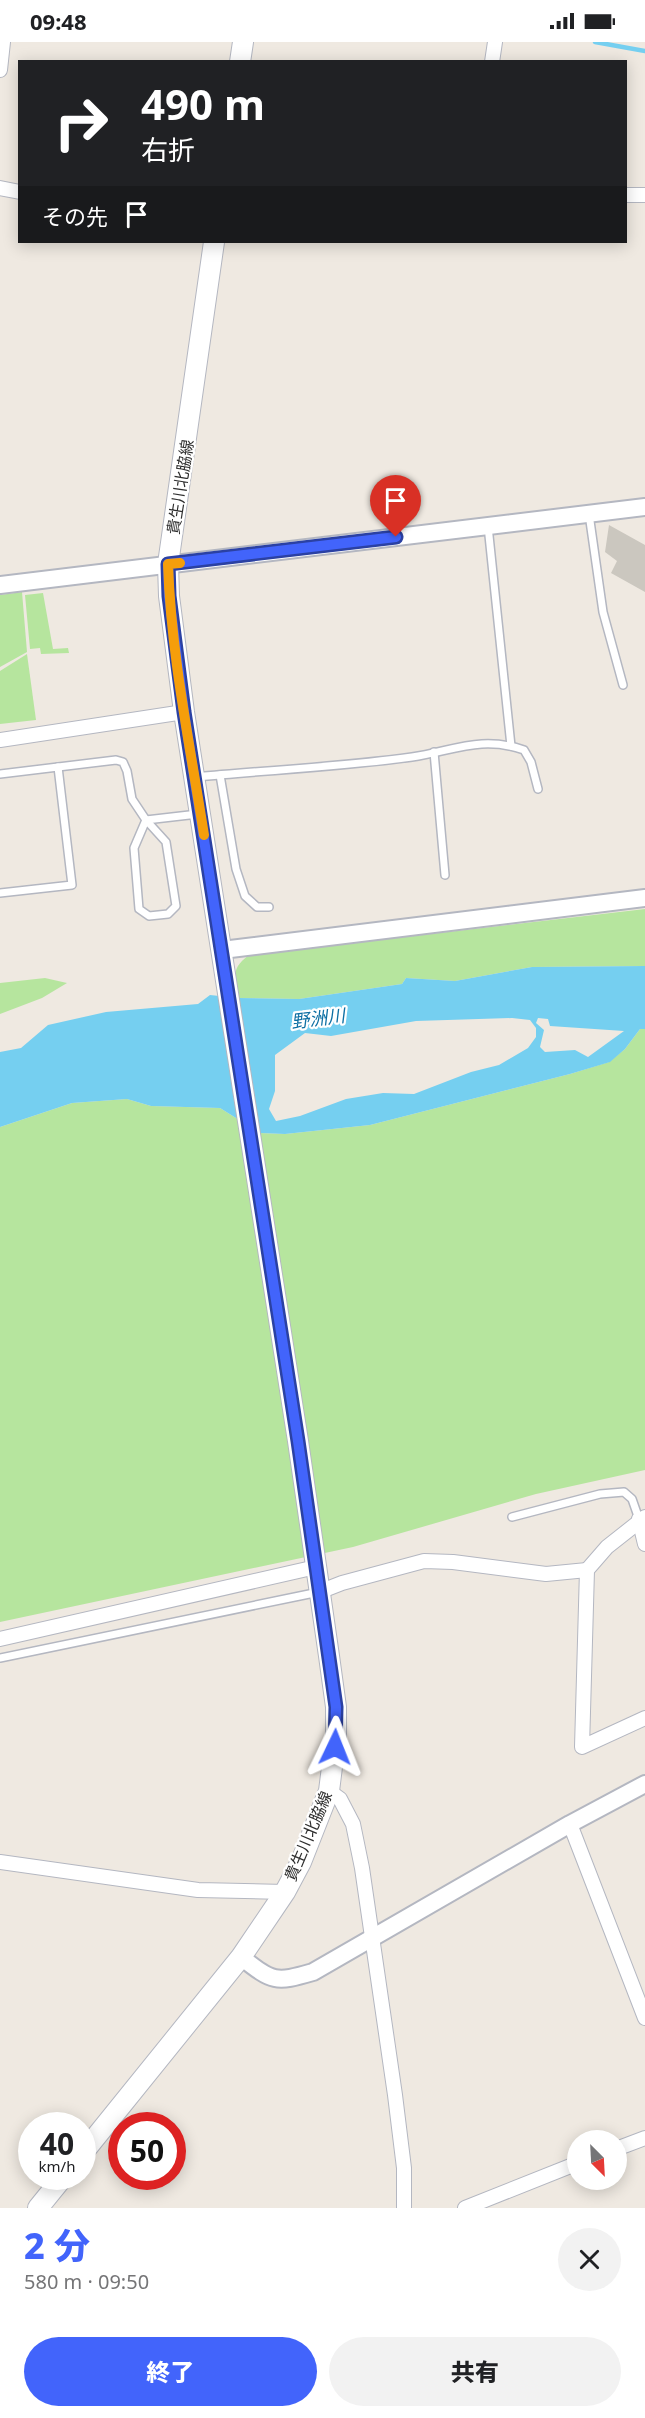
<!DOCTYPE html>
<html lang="ja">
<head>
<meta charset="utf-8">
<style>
  :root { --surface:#fff; --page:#f2f2f2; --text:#202124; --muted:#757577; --accent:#4264fb }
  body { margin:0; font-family:"Noto Sans","Noto Sans JP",sans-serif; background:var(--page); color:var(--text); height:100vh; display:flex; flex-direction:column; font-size:22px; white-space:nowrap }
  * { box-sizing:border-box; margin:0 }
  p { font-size:20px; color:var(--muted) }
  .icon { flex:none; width:33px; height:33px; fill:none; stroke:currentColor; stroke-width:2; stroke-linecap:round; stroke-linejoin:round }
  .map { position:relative; height:2166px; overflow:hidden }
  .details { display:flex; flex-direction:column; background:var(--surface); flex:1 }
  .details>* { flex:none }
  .banner { position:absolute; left:18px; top:18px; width:609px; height:183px; border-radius:0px; box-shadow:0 3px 15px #0003; background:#202124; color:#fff; overflow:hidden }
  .needle { width:39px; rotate:156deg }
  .buttons { position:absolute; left:567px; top:2088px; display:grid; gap:12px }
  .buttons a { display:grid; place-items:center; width:60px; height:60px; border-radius:50%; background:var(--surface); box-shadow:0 3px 15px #0003; font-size:30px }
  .speed { position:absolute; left:18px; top:2070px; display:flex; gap:12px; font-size:30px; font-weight:700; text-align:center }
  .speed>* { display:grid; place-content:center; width:78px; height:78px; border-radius:50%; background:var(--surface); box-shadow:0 3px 15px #0003; line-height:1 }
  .speed small { font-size:15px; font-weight:400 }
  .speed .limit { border:9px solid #d22; background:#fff; color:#111 }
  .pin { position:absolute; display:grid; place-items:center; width:51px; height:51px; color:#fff; margin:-62px -26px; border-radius:50% 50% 50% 0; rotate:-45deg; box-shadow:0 0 6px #0007 }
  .pin .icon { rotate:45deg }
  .me { position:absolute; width:66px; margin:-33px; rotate:2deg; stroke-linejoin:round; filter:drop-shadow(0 0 4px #0008) }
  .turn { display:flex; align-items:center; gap:21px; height:126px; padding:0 24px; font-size:27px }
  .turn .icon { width:78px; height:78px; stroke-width:2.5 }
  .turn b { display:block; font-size:42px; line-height:51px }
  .then { display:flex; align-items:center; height:57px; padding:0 24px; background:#0003; gap:12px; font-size:22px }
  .round { display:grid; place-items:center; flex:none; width:63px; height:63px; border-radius:32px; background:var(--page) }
  .summary { display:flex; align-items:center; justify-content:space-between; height:102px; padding:0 24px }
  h1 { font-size:36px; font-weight:800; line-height:45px; color:var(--accent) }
  .primary-button { display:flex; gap:12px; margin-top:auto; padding:12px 24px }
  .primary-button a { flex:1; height:69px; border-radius:36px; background:var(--accent); color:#fff; font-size:24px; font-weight:800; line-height:69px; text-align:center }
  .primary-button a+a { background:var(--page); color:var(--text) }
  .status { display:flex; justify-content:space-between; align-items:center; height:42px; padding:0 30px; background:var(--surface); direction:ltr }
  .status svg { height:16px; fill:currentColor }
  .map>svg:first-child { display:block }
  .green { fill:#b6e59e }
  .water { fill:#75cff0; fill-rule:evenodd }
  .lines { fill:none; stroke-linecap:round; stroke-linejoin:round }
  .stream { stroke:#75cff0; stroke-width:4.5 }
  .building { fill:#cbc7bf }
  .service-casing { stroke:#b4b7c1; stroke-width:10 }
  .minor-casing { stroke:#b4b7c1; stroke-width:16 }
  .tertiary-casing { stroke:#b4b7c1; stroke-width:20 }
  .secondary-casing { stroke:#b4b7c1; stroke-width:22 }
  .service { stroke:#fff; stroke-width:7 }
  .minor { stroke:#fff; stroke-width:14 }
  .tertiary { stroke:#fff; stroke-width:16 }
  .secondary { stroke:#fff; stroke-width:20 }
  .route-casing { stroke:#2b41a3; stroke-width:15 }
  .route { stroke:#4264fb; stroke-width:10 }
  .slow { stroke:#f59e0b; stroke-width:10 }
  .labels { text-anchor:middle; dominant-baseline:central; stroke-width:4.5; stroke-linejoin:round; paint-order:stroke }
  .street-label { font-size:16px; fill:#2e2e2e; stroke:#fff }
  .water-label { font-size:18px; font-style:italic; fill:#0d6fa3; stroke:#fff }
</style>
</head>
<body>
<div class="status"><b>09:48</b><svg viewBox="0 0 49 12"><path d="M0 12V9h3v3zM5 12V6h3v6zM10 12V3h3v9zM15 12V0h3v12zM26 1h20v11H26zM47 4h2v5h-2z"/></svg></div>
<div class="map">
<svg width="645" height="2166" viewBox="0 0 645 2166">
  <rect width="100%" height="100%" fill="#efe9e1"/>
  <!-- green -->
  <g class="green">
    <polygon points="22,550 27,610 0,625 0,553"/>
    <polygon points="43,551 53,607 68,606 69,611 41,612 40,606 30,607 25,553"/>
    <polygon points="27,612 36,678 0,682 0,629"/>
    <path d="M645 867V924L532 925 455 939 406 936 402 942 299 957 238 956C235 935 230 927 249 913Z"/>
    <polygon points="45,936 67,941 42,956 0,972 0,941"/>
    <polygon points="640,987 645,987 645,1428 536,1452 353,1505 0,1580 0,1085 72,1061 127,1057 151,1064 220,1066 260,1091 285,1092 370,1083 570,1032 609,1020 625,1007"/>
  </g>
  <!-- water -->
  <path class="water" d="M645 924V987H640L625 1007 610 1020 570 1032 370 1083 285 1092 260 1091 220 1066 151 1064 127 1057 72 1061 0 1085V1010L21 1006 48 983 106 970 198 962 210 953 238 956 299 957 402 942 406 936 455 939 532 925ZM512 976 530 978 536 986V995L528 1006 499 1023 471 1030 414 1052 383 1051 346 1057 300 1074 276 1079 269 1067 275 1049V1013L305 991 331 994 416 979ZM538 976 548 977 550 984 624 989 588 1015 575 1008 545 1010 540 1005 544 988 536 981Z"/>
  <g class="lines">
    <!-- stream -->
    <polyline class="stream" points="595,0 645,9"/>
  </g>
  <!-- building -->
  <polygon class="building" points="609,483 645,503 645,550 611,531 617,519 605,510"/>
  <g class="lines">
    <!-- service casing -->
    <g class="service-casing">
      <g id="service">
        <polyline points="589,472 603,570 623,643"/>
        <polyline points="488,484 511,704"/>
        <polyline points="434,710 445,833"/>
        <polyline points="0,732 116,718 123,720 127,729 132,757 146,778 166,800 176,864 168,872 149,874 139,867 134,806 146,778"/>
        <polyline points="220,733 236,827 245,854 257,865 269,865"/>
        <path d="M196 735C268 728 341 725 412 715 453 709 481 693 524 708L531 720 538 747"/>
        <polyline points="146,778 198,772"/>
        <polyline points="0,851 72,843 58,725"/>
        <polyline points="512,1475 600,1452 624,1450 632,1457 639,1477"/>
        <polyline points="0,1616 319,1550"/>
      </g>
    </g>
    <!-- minor casing -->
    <g class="minor-casing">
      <g id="minor">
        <polyline points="492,20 495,0"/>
        <polyline points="0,28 3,0"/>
        <polyline points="0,146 20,150"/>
        <polyline points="626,153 645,153"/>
        <polyline points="0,698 184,670"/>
        <polyline points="645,1475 607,1505 587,1528 582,1705 645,1676"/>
        <polyline points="639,1477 645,1502"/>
        <polyline points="319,1550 342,1541 424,1519 453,1520 546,1532 587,1528"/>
        <polyline points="0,1597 316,1525"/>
        <polyline points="329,1749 340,1757 353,1782 362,1826 395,2053 404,2126 404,2166"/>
        <polyline points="570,1782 645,1976"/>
        <polyline points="0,1820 198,1848 285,1850"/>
        <polyline points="616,2107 645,2096"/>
        <polyline points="465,2166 578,2121"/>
      </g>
    </g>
    <!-- tertiary casing -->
    <g class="tertiary-casing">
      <g id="tertiary">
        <polyline points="0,543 645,465"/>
        <polyline points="222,908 645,856"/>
        <path d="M241 1915C273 1940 275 1941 313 1930L570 1782 645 1742"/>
      </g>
    </g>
    <!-- secondary casing -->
    <g class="secondary-casing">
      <g id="secondary">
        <polyline points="240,20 243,0"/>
        <polyline points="82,2112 241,1915 285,1850 301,1820 329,1749 336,1693 336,1665 329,1614 298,1399 184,670 169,554 168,522 214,200"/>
        <polyline points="38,2166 64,2134"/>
      </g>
    </g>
    <!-- service -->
    <use href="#service" class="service"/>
    <!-- minor -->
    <use href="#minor" class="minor"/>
    <!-- tertiary -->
    <use href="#tertiary" class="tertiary"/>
    <!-- secondary -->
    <use href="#secondary" class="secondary"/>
  </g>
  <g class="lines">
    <!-- route casing -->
    <g class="route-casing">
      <polyline id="route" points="335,1705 336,1665 298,1399 184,670 169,554 168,522 396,495"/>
    </g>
    <!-- route -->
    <use href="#route" class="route"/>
    <!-- slow -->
    <path class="slow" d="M180 521 168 522C171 613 190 703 204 793"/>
  </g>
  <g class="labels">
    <!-- street labels -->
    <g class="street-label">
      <text transform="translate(180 445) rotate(-81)">貴生川北脇線</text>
      <text transform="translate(308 1794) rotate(-67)">貴生川北脇線</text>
    </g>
    <!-- water labels -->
    <g class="water-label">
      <text transform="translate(318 976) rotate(-7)">野洲川</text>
    </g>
  </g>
</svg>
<div class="buttons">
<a><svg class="needle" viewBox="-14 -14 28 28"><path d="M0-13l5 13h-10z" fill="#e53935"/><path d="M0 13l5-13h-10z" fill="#757577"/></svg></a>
</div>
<div class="speed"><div>40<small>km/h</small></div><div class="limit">50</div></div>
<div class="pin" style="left:396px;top:495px;background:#d93025"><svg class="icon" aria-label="arrive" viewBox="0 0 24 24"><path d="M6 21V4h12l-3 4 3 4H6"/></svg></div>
<svg class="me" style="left:335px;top:1705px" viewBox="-20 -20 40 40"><path d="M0-17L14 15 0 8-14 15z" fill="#4264fb" stroke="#fff" stroke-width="4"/></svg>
<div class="banner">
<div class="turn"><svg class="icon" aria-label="right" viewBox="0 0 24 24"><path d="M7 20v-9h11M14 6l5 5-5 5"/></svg><div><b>490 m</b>右折</div></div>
<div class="then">その先<svg class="icon" aria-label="arrive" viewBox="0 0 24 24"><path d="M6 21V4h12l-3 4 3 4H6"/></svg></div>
</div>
</div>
<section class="details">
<div class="summary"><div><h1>2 分</h1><p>580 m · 09:50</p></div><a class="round"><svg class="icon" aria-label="close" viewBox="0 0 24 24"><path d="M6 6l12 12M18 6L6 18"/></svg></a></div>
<div class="primary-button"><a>終了</a><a>共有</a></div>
</section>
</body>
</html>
